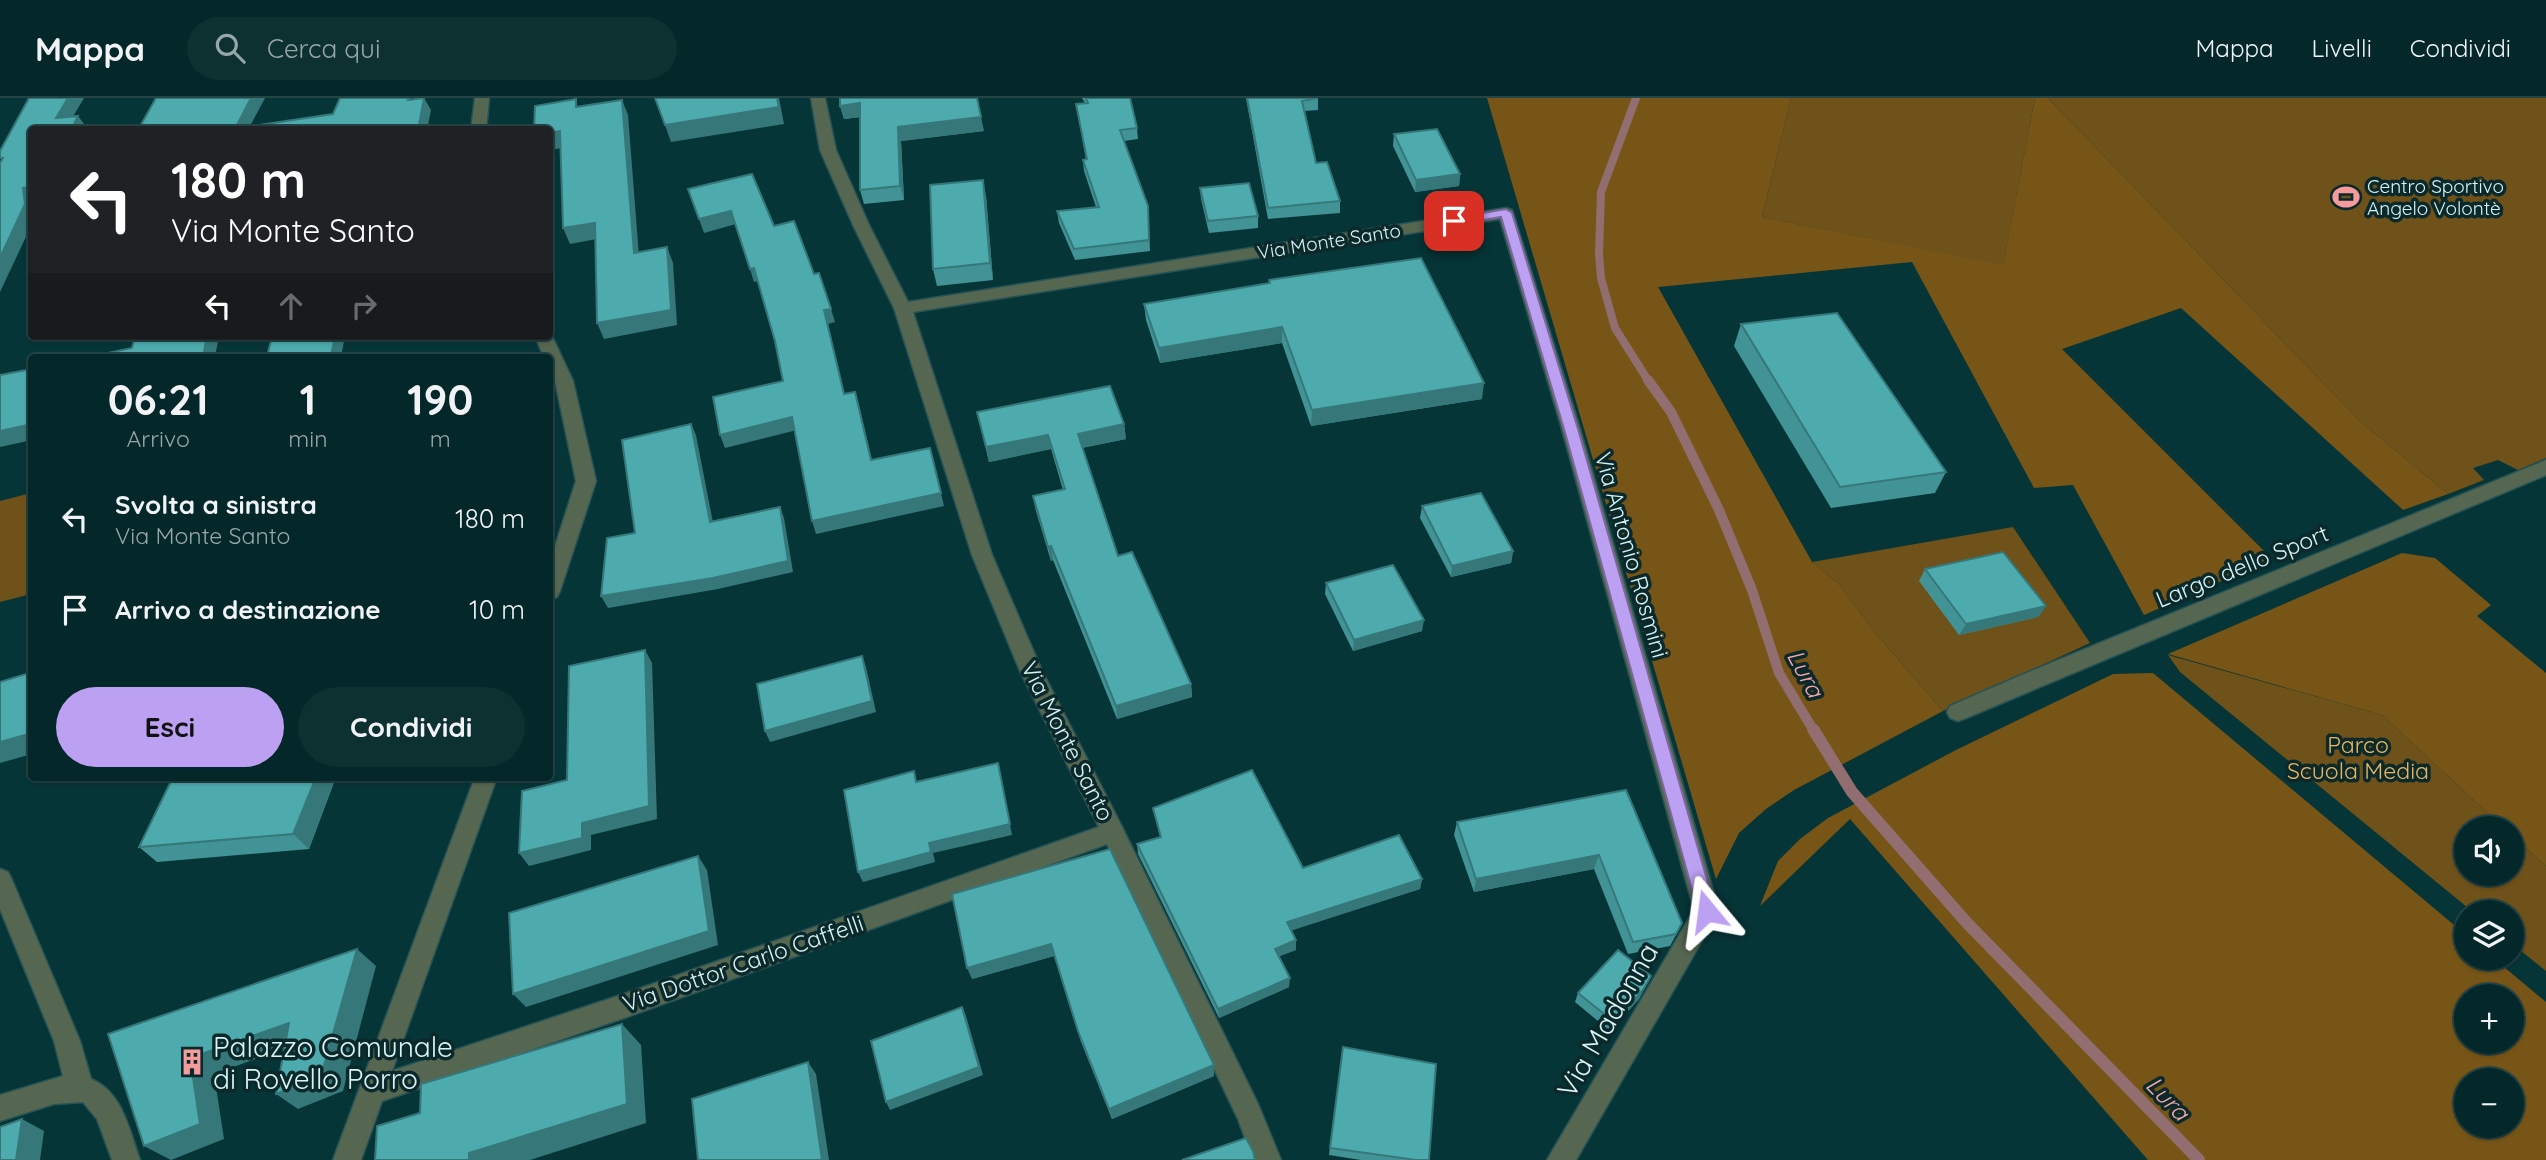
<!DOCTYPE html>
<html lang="it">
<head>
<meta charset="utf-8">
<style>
  :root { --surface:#042829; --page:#0d3031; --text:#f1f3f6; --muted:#97a6a8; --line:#254446; --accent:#bca0f2 }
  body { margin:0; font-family:Quicksand,sans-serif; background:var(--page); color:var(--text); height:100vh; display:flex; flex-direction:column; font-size:26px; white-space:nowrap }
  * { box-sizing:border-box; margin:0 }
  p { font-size:23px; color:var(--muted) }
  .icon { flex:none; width:38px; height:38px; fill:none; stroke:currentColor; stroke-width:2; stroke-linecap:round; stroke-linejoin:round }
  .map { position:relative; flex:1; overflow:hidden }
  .drawer { position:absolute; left:28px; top:256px; width:525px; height:427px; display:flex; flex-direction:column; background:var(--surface); border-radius:7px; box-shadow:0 2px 5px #0004,0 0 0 2px var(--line) }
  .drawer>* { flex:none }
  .top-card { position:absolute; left:28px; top:28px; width:525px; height:214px; border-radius:7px; box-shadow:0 2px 5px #0004,0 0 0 2px var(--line); background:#202124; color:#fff; overflow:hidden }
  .controls { position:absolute; left:2454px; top:718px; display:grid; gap:14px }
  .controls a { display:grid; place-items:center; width:70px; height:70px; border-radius:50%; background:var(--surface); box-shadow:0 2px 5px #0004,0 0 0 2px var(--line); font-size:35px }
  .pin { position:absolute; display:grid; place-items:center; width:60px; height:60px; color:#fff; margin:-30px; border-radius:14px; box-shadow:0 4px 10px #0006 }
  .me { position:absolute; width:77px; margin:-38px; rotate:344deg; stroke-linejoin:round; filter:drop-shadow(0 0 5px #0008) }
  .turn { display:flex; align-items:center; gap:24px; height:147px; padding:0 28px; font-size:32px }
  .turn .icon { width:91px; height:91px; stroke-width:2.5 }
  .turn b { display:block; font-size:49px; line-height:60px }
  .lanes { display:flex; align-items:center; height:66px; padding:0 28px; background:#0003; justify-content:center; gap:35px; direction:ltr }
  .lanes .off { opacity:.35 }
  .eta { display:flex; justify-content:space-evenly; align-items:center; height:119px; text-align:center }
  .eta b { font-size:42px; font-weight:700; line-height:49px }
  .cta { display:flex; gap:14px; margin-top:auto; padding:14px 28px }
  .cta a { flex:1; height:80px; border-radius:42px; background:var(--accent); color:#111; font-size:28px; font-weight:700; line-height:80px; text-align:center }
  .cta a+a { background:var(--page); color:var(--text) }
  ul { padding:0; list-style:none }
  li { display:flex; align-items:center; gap:21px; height:91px; padding:0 28px }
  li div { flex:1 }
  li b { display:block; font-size:26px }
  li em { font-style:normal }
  header { display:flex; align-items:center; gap:42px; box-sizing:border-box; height:98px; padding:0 35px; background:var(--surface); border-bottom:2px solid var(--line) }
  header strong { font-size:33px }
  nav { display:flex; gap:38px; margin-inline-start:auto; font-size:24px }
  .search { width:490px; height:63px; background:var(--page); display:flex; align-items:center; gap:18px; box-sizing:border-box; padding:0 24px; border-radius:38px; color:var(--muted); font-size:26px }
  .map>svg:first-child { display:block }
  .green { fill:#6f511a }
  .forest { fill:#775517; fill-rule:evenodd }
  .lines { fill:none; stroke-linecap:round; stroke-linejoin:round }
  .stream-far2 { stroke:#926e70; stroke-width:8 }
  .stream-far1 { stroke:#926e70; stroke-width:10 }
  .stream { stroke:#926e70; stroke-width:12 }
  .minor-casing { stroke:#275355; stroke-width:3 }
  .minor { fill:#566751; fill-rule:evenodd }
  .wall { fill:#429396 }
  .shaded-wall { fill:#36787a }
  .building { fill:#4dabae; stroke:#36787a; stroke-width:2 }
  .route { fill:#bca0f2; stroke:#7a689d; stroke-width:2 }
  .labels { text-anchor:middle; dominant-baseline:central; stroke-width:7; stroke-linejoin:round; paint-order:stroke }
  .far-poi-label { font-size:19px; fill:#d7f3f4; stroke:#0b292b; text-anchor:start }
  .far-street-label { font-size:19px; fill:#d7f3f4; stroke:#0b292b }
  .street-label { font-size:23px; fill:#d7f3f4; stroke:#0b292b }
  .park-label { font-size:23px; fill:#e8b661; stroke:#0b292b }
  .water-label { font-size:24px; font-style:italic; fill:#f8a8a9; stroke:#0b292b }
  .near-street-label { font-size:28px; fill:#d7f3f4; stroke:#0b292b }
  .near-poi-label { font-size:28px; fill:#d7f3f4; stroke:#0b292b; text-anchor:start }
</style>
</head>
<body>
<header>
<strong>Mappa</strong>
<div class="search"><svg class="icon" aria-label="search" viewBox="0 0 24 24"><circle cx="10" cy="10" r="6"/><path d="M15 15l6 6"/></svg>Cerca qui</div>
<nav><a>Mappa</a><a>Livelli</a><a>Condividi</a></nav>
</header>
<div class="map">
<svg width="2546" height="1062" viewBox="0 0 2546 1062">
  <rect width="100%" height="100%" fill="#063537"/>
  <!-- green -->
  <g class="green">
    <polygon points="1791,0 2035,0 2003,168 1762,119"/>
    <polygon points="2048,0 2546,0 2546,360 2518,372 2498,362 2473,370 2484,382 2448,396 2360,323"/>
    <polygon points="31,395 31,496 0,504 0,403"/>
    <polygon points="2013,429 2090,545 1943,613 1877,537 1839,486 1812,464"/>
    <polygon points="2168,557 2382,617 2504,730 2466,730 2466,775 2511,775 2511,736 2546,768 2546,873 2511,845 2511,814 2473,814 2180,574"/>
  </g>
  <!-- forest -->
  <g class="forest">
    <polygon points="1487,0 1791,0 1762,119 2003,167 2035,0 2048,0 2360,323 2448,396 2403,412 2181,210 2062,251 2272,461 2144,517 2073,387 2034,390 1912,164 1658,189 1812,464 1839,486 1877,537 1943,613 1794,692 1766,711 1739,735 1716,781"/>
    <polygon points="2402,455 2435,460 2491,507 2477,518 2546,575 2546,768 2511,736 2511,730 2504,730 2382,617 2168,556"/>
    <path d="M2153 575 2466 837V859H2492L2546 904V1062H2148L1850 721 1760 808 1778 763 1800 741 1828 720 1956 652 2113 576ZM2466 898H2511V943H2466ZM2466 982H2511V1027H2466Z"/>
  </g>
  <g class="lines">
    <!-- stream-far2 -->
    <polyline class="stream-far2" points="1636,0 1601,94 1599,156 1601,180 1615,230 1649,284"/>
    <!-- stream-far1 -->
    <polyline class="stream-far1" points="1648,282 1671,314 1719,412 1752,492 1779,575 1814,633"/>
    <!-- stream -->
    <polyline class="stream" points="1813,631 1852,694 1967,825 2199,1062"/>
    <!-- minor casing -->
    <g class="minor-casing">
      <g id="minor">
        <polygon points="475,0 489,0 486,32 471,32"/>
        <polygon points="811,0 825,0 836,52 869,127 908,204 1506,110 1512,112 1580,331 1719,813 1576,1062 1547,1062 1694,812 1562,331 1500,121 913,214 992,457 1042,573 1121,727 1258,1006 1281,1062 1253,1062 1238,1021 1107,746 624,920 382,1003 361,1062 333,1062 475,679 497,679 392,973 624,896 1099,729 1020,573 972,457 894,210 853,127 820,52"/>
        <polygon points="550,234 573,283 596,383 560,493 557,499 550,501 550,464 576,383 555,283 550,270 550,259 544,259 535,238 550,238"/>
        <polygon points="2546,362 2546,377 2479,405 1966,620 1958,623 1950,620 1947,614 1950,608 2024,576"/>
        <path d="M0 771 8 774 12 782 80 943 91 981C123 994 129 1032 140 1062H112L97 1021 83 1004 54 1006 0 1023V997L63 978 54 943 0 811Z"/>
      </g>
    </g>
    <!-- minor -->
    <use href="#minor" class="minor"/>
  </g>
  <!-- wall -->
  <g class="wall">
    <polygon points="1082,0 1130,0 1137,30 1138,41 1124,43 1148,108 1150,153 1075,162 1059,125 1057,113 1096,109 1084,73 1083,62 1086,61 1076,6 1085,5"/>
    <polygon points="1246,0 1318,0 1318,12 1304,13 1316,65 1340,103 1340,115 1268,121"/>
    <polygon points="840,8 984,33 901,43 904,102 864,106 860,92 860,19 844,21"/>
    <polygon points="1394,36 1460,76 1459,88 1415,94 1393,48"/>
    <polygon points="1200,90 1258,118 1258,130 1209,135 1201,101"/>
    <polygon points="986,98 993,182 937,188 933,171"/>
    <polygon points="1269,182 1482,301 1311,328 1282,245 1160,265 1146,222 1144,206 1269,185"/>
    <polygon points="1741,226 1946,374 1935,395 1831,410 1734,248"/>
    <polygon points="977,314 1124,326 1126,341 1082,350 1118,458 1191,586 1192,599 1117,621 1053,462 1051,463 1036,413 1033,398 1063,392 1051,351 989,364"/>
    <polygon points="1422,408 1513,453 1511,465 1451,479 1420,420"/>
    <polygon points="1925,471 2046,508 2038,519 1959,537 1919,483"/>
    <polygon points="1326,485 1422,533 1353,553 1325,496"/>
    <polygon points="336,679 309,751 157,764 139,749"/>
    <polygon points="1626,692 1676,837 1670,848 1628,856 1594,771 1474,794 1454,737 1457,724"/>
    <polygon points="1153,710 1303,770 1422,781 1420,791 1291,832 1296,852 1278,858 1289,889 1219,920 1138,756 1137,746 1160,739"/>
    <polygon points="1110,751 1214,967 1214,978 1112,1021 1081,944 1054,858 972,881"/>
    <polygon points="1651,878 1639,901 1610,933 1575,904 1578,895"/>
    <polygon points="1343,949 1429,1062 1361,1062 1329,1057"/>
  </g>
  <!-- shaded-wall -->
  <g class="shaded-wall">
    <polygon points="68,0 84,0 65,32 56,20"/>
    <polygon points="251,0 265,0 249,30 237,27"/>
    <polygon points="424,0 431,12 427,32 418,32"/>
    <polygon points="777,0 779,0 784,26 671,44 665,27"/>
    <polygon points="622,2 628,17 640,171 634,155"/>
    <polygon points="860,5 863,19 844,21 840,8"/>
    <polygon points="78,18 87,30 86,32 71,32"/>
    <polygon points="981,19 984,33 901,43 904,102 900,88 898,29"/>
    <polygon points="560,33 567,49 550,52 550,35"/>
    <polygon points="1460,76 1459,88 1415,94 1416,82"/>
    <polygon points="983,82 986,98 993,182 990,165"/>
    <polygon points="32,89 32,126 0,194 0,160 23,90"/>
    <polygon points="731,113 736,126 704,135 699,121"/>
    <polygon points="595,125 602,140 570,146 563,130"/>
    <polygon points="667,149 673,165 677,227 604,241 597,225"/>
    <polygon points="754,170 758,183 754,184 750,171"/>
    <polygon points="831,211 835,224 828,226 848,309 824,212"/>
    <polygon points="1282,229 1282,245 1160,265 1159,250"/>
    <polygon points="207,238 219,238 215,259 203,259"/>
    <polygon points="335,238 345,238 341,259 323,259"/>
    <polygon points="1484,285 1482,301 1311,328 1312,312"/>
    <polygon points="855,294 859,307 875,375 871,362"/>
    <polygon points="792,319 797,332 725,350 720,337"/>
    <polygon points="32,326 32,342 0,349 0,333"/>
    <polygon points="691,326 696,337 715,435 710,424"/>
    <polygon points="1124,326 1126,341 1080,350 1078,336"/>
    <polygon points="1048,337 1051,351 989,364 986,349"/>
    <polygon points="930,350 944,408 816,436 812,423"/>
    <polygon points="780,409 784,420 793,474 718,491 608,510 601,498"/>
    <polygon points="1051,448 1053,462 1051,463 1048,449"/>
    <polygon points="1513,453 1511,465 1451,479 1452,468"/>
    <polygon points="2046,508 2038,519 1959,537 1966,526"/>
    <polygon points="1424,522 1422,533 1353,553 1354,542"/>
    <polygon points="645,552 652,565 657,721 591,737 591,752 529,768 519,755 582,725"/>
    <polygon points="862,558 866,569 876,614 770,644 765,633"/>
    <polygon points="1191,586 1192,599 1117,621 1116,608"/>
    <polygon points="32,635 32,656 0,665 0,644"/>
    <polygon points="998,665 1012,737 933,755 935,764 863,784 858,774 929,745"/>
    <polygon points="316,679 336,679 309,751 293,736"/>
    <polygon points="1599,757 1594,771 1474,794 1476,781"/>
    <polygon points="698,758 707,772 718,847 526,909 513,896"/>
    <polygon points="1422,781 1420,791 1287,834 1287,824"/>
    <polygon points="1296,842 1296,852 1275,860 1275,851"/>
    <polygon points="1051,846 1054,858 972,881 967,870"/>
    <polygon points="357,851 376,868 343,993 298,1011 276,996"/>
    <polygon points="1651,878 1639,901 1610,933 1614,924"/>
    <polygon points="1290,880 1289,889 1219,920 1218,911"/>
    <polygon points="962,909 966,918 983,977 890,1012 886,1004"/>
    <polygon points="289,925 311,941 214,976 224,1041 171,1062 144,1048 190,960"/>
    <polygon points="622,926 641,947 646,1025 530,1062 469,1062 469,1055"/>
    <polygon points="808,964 816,976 829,1062 822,1062"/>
    <polygon points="1214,967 1214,978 1112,1021 1109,1011"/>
    <polygon points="22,1021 44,1033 40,1062 16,1062"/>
  </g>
  <!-- building -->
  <g class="building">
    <polygon points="29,0 68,0 56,20 78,18 71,32 32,32 32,89 23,90 25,106 0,160 0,65 3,60 0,60 0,53"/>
    <polygon points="156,0 251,0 237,27 246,25 245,29 333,16 340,0 409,0 408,2 424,0 418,32 138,32"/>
    <polygon points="655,0 777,0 779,9 665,27"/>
    <polygon points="840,0 977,0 981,19 898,29 900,88 860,92 860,5 840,8"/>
    <polygon points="1086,0 1130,0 1137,30 1120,32 1148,108 1149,142 1074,151 1057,113 1099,109 1083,62 1087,61 1076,6 1088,5"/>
    <polygon points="1247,0 1318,0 1302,3 1316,65 1327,64 1340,103 1268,110"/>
    <polygon points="576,1 576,9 622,2 634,155 667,149 671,212 597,225 595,125 563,130 560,33 550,35 550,32 534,32 535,8"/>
    <polygon points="1437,31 1460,76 1416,82 1394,36"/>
    <polygon points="752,76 774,128 794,123 814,176 819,175 831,211 824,212 844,296 855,294 871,362 930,350 941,395 812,423 792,319 720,337 713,299 783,283 775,243 754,170 750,171 731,113 699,121 688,91"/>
    <polygon points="983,82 990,165 933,171 930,87"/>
    <polygon points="1249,85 1258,118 1208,123 1200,90"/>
    <polygon points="1421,160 1484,285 1312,312 1282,229 1159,250 1144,206 1270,185 1269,182"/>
    <polygon points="1837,215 1946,374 1840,389 1741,226"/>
    <polygon points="135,238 207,238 203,259 89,259 132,250"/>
    <polygon points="272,238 335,238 331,258 323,259 267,259"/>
    <polygon points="32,271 32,326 0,333 0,277"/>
    <polygon points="1110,288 1124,326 1078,336 1118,458 1132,454 1191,586 1116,608 1051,448 1048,449 1033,398 1065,391 1048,337 986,349 977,314"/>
    <polygon points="691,326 710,424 780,409 788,463 713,480 601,498 607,440 635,435 622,342"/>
    <polygon points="1481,395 1513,453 1452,468 1422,408"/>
    <polygon points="2003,454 2046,508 1966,526 1925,471"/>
    <polygon points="1393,467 1424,522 1354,542 1326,485"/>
    <polygon points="645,552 649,708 582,725 582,740 519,755 522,693 567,682 569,568"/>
    <polygon points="862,558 872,603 765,633 757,586"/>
    <polygon points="32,574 32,635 0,644 0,584"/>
    <polygon points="998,665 1010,726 929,745 931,754 858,774 844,692 914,673 916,684"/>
    <polygon points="1252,672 1303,770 1399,737 1422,781 1287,824 1296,842 1275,851 1290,880 1218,911 1137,746 1161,739 1153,710"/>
    <polygon points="173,679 316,679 293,736 139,749"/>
    <polygon points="1626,692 1682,825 1676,836 1633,844 1599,757 1476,781 1457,724"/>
    <polygon points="1110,751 1214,967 1109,1011 1078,933 1051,846 967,870 952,796"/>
    <polygon points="698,758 709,833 513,896 509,815"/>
    <polygon points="357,851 321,978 276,996 289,925 190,960 200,1026 144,1048 108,936"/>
    <polygon points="1618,852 1651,878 1643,892 1614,924 1578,895"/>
    <polygon points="962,909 979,969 886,1004 871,943"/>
    <polygon points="622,926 627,1006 469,1055 469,1062 375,1062 377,1028 420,1015 421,986"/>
    <polygon points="1343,949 1436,966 1429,1062 1416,1062 1330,1050"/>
    <polygon points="808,964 822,1062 698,1062 692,1001"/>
    <polygon points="22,1021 16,1062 0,1062 0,1029"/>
    <polygon points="1246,1040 1253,1053 1255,1062 1182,1062"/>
  </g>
  <!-- route -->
  <polygon class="route" points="1506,111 1512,115 1578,331 1716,813 1713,819 1707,821 1700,819 1698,813 1564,331 1501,119 1454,127 1448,123 1454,120"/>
  <!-- icons -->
  <defs>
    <g id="stadium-bare" transform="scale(2.1)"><path d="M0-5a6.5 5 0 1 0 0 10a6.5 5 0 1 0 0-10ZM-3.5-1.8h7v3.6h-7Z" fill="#f59b9c" stroke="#0b292b" stroke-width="2.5" paint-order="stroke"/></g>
    <g id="building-bare" transform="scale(2.1)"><path d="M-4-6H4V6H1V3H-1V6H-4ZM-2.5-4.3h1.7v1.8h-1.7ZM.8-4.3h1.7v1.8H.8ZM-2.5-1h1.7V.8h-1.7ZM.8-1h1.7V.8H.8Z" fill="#f59b9c" stroke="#0b292b" stroke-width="2.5" paint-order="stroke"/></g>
  </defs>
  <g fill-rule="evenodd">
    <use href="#stadium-bare" x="2346" y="99"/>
    <use href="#building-bare" x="192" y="964"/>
  </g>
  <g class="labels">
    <!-- far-poi labels -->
    <g class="far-poi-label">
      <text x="2367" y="88">Centro Sportivo<tspan x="2367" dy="22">Angelo Volontè</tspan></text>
    </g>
    <!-- far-street labels -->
    <g class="far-street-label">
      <text transform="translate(1329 143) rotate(-9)">Via Monte Santo</text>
    </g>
    <!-- street labels -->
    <g class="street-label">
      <text transform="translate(1632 457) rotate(74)">Via Antonio Rosmini</text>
      <text transform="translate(2242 468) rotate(-22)">Largo dello Sport</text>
      <text transform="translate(1068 643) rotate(63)">Via Monte Santo</text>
      <text transform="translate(743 865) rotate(-19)">Via Dottor Carlo Caffelli</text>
    </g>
    <!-- park labels -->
    <g class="park-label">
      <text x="2358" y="646">Parco<tspan x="2358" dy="26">Scuola Media</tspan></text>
    </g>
    <!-- water labels -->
    <g class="water-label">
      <text transform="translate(1806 575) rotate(62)">Lura</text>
      <text transform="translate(2168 1000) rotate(46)">Lura</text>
    </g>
    <!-- near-street labels -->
    <g class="near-street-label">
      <text transform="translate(1607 922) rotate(-60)">Via Madonna</text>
    </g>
    <!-- near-poi labels -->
    <g class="near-poi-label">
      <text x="213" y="948">Palazzo Comunale<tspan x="213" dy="32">di Rovello Porro</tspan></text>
    </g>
  </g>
</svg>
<div class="controls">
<a><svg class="icon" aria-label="sound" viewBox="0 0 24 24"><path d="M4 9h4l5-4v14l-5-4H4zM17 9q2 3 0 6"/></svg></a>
<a><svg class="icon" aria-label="layers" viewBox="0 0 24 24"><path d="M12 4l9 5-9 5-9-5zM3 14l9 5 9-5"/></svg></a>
<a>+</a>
<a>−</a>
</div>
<div class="pin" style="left:1454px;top:123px;background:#d93025"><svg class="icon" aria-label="arrive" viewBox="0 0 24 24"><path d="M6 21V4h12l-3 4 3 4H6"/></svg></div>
<svg class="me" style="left:1707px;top:813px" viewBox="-20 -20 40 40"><path d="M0-17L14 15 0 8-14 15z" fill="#bca0f2" stroke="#fff" stroke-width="4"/></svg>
<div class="top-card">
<div class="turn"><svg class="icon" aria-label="left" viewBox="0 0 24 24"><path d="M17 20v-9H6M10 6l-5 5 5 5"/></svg><div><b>180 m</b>Via Monte Santo</div></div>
<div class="lanes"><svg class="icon" aria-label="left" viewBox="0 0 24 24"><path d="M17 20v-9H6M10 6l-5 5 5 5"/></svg><svg class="icon off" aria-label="ahead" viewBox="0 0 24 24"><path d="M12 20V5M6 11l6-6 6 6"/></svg><svg class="icon off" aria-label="right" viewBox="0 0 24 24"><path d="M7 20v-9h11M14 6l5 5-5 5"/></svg></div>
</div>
<section class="drawer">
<div class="eta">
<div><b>06:21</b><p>Arrivo</p></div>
<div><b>1</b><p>min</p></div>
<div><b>190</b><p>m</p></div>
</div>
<ul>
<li><svg class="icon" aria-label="left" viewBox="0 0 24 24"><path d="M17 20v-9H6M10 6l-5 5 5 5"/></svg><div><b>Svolta a sinistra</b><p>Via Monte Santo</p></div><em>180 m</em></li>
<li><svg class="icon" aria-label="arrive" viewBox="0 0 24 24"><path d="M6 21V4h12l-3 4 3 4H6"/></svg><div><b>Arrivo a destinazione</b></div><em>10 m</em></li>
</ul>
<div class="cta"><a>Esci</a><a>Condividi</a></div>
</section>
</div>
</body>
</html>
